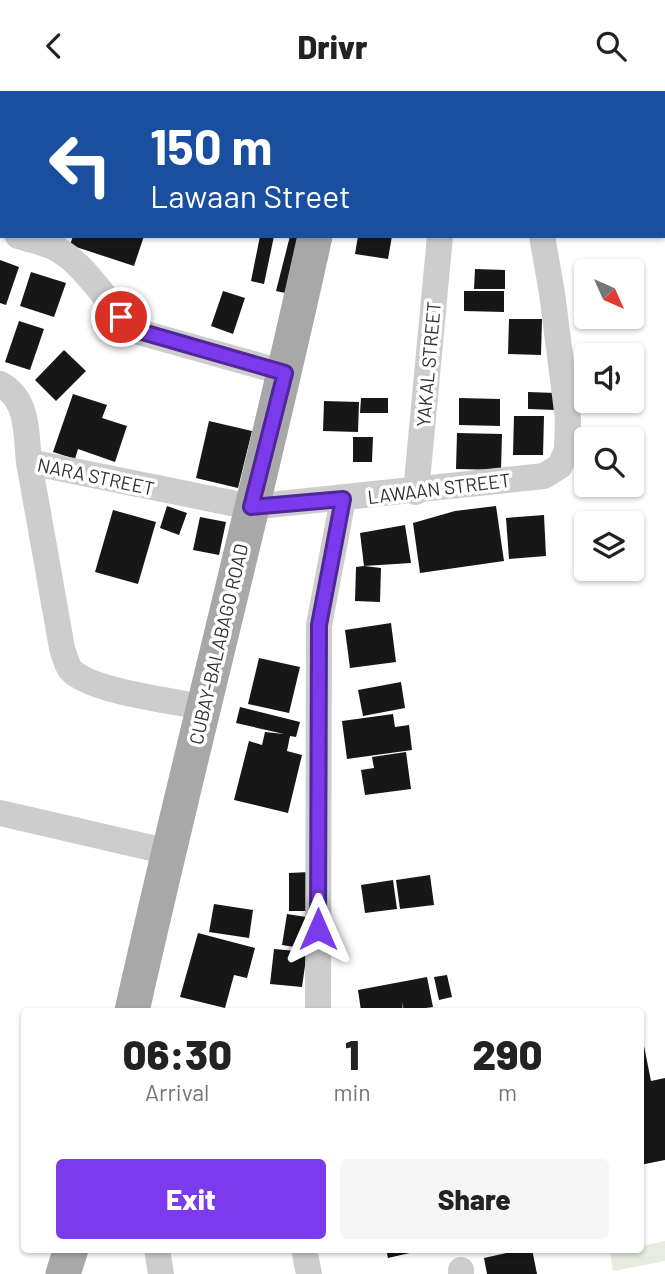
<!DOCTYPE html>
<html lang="en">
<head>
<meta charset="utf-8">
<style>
  :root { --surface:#fff; --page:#f6f6f6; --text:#222; --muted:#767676; --accent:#7c3aed }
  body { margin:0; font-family:Barlow,sans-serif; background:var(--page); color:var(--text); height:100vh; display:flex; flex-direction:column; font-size:26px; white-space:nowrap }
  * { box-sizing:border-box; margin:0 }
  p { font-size:23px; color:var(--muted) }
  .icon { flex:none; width:38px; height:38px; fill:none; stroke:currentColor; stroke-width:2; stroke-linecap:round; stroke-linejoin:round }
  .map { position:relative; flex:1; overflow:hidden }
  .panel { position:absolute; left:21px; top:917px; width:623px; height:245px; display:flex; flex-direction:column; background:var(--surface); border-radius:7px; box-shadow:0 2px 5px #0004 }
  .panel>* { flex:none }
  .top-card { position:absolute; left:0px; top:0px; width:665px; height:147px; box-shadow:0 2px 5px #0004; background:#1a4fa0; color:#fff; overflow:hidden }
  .needle { width:46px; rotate:135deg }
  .fabs { position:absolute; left:574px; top:168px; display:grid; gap:14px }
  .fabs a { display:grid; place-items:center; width:70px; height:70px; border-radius:7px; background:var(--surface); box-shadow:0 2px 5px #0004; font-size:35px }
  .pin { position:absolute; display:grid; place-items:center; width:60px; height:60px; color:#fff; margin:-30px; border:4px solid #fff; border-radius:50%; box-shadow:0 2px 7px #0007 }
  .me { position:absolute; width:77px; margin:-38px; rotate:0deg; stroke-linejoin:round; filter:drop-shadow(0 0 5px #0008) }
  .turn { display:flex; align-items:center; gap:24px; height:147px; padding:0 35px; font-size:32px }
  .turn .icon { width:91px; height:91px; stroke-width:2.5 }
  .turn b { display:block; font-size:49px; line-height:60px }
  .eta { display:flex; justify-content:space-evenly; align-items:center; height:119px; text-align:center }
  .eta b { font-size:42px; font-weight:800; line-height:49px }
  .primary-button { display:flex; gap:14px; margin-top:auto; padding:14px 35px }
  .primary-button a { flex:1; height:80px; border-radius:7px; background:var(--accent); color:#fff; font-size:28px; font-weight:800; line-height:80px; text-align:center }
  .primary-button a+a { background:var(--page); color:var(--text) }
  header { display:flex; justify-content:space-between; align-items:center; height:91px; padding:0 35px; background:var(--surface); font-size:32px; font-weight:800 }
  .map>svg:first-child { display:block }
  .green { fill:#e6ecdf }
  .building { fill:#171717 }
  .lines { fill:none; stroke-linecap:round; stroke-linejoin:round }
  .minor { stroke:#cdcdcd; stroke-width:26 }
  .major { stroke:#a8a8a8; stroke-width:35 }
  .route-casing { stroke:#51269a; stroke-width:18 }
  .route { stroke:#7c3aed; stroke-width:12 }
  .labels { text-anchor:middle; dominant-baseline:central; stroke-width:7; stroke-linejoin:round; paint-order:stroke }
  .street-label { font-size:19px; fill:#303030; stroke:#fff }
</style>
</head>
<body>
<header><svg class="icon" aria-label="back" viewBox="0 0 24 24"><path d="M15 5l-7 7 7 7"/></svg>Drivr<svg class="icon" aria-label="search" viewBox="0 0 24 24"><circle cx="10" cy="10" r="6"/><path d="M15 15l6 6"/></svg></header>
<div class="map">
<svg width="665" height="1183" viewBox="0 0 665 1183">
  <rect width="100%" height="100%" fill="#fff"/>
  <!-- green -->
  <polygon class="green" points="665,1150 665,1170 613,1180 610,1160 640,1158 641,1155"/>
  <!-- building -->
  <g class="building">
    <polygon points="73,145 144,145 134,175 70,154"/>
    <polygon points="260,145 274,145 264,193 251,190"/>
    <polygon points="290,145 299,145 295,204 276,200"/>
    <polygon points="358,145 392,145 388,168 355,163"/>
    <polygon points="0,169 19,176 6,214 0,212"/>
    <polygon points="475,178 505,179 505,198 474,198"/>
    <polygon points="31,181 66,192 54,226 20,215"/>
    <polygon points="223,200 245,207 233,243 211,235"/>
    <polygon points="464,200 504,200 504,221 464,220"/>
    <polygon points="509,228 542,228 541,264 508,263"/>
    <polygon points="19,230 44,238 30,279 5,271"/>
    <polygon points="64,259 86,280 56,310 35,289"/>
    <polygon points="528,301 556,302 555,319 528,318"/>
    <polygon points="73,303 107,314 102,327 127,335 115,371 78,358 75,368 53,361"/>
    <polygon points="361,307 388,307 388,322 360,322"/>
    <polygon points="459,307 500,308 500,335 459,334"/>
    <polygon points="324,310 359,311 358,341 323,340"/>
    <polygon points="514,325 544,325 543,364 513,364"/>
    <polygon points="209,330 252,340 238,397 196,387"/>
    <polygon points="457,342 502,343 501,379 456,378"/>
    <polygon points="353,346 373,346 372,371 353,371"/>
    <polygon points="167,415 187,422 179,444 160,437"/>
    <polygon points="496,415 504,470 420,482 413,432 455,420"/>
    <polygon points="113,419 156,431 138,493 95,481"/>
    <polygon points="544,424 546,465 509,468 506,427"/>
    <polygon points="200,426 226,431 219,464 193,459"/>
    <polygon points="405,434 411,472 364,475 360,442"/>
    <polygon points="364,475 381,477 380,511 355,510 356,476"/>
    <polygon points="391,532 396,571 350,577 345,539"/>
    <polygon points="259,567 300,576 289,622 248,613"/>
    <polygon points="401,591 405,617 363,625 358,599"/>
    <polygon points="240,616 300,631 296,646 290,645 287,660 302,664 288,722 234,709 249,650 262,654 265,641 284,643 236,632"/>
    <polygon points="393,623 395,636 409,634 412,659 347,668 342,630"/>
    <polygon points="406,661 411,698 365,704 361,679 374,677 372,666"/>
    <polygon points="310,781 311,820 289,820 289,782"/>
    <polygon points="430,784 434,814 400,818 396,789"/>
    <polygon points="393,789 397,818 365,822 361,794"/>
    <polygon points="214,813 253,819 249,847 209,841"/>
    <polygon points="287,823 306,826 301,857 282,854"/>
    <polygon points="198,842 255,857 247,887 234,884 225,917 180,906"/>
    <polygon points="274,858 307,861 302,896 270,893"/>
    <polygon points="447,884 452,906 439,909 434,886"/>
    <polygon points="427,886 433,916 404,920 402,911 403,920 361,920 358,899"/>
    <polygon points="642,945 651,990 665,987 665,1069 640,1074"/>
    <polygon points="386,1158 414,1158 414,1161 388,1167"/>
    <polygon points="524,1158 532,1158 537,1183 487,1183 484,1167"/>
  </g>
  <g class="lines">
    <!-- minor -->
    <g class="minor">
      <polyline points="42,0 48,2"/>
      <polyline points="162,0 163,2"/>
      <polyline points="524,0 525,2"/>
      <path d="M18 145C30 149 48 152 59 159 92 180 108 217 139 241L285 282"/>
      <path d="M0 293C29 308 26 343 29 371L251 416 544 385 560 375 567 359 568 328 552 202 542 145"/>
      <path d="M29 371 62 557C64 563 66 572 70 578 88 600 172 610 203 616"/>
      <polyline points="416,401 440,145"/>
      <polyline points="0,722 169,761"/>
      <polyline points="318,920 319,534 343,408"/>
      <polyline points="157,1158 161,1183"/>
      <polyline points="304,1158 309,1183"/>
      <polyline points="461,1179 461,1183"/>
    </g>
    <!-- major -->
    <g class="major">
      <polyline points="348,2 349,0"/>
      <path d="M132 920C190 661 258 405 315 145"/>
      <polyline points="63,1183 71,1158"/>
    </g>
  </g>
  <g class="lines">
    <!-- route casing -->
    <g class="route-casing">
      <polyline id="route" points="121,226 139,240 285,282 251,416 343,408 319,534 318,838"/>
    </g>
    <!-- route -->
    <use href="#route" class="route"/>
  </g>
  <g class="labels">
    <!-- street labels -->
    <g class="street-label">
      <text transform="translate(428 273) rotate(-85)">YAKAL STREET</text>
      <text transform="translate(96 385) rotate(12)">NARA STREET</text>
      <text transform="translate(439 397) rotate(-7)">LAWAAN STREET</text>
      <text transform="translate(218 553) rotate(-77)">CUBAY-BALABAGO ROAD</text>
    </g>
  </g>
</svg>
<div class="fabs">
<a><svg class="needle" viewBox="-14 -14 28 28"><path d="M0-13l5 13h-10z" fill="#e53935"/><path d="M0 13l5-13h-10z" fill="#767676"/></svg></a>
<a><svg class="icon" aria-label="sound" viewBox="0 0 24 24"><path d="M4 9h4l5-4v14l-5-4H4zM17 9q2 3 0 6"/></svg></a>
<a><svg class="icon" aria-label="search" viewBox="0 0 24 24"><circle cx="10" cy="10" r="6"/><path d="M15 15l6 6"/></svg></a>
<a><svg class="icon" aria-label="layers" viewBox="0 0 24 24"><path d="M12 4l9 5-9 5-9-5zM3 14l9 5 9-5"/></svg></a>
</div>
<div class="pin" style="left:121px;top:226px;background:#d93025"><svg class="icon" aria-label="arrive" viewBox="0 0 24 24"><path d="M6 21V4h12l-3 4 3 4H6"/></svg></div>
<svg class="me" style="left:318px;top:838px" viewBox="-20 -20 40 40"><path d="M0-17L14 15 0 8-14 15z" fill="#7c3aed" stroke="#fff" stroke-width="4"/></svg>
<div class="top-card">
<div class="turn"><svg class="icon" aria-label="left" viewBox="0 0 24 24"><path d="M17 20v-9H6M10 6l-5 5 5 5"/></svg><div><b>150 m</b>Lawaan Street</div></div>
</div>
<section class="panel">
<div class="eta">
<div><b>06:30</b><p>Arrival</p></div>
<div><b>1</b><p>min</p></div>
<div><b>290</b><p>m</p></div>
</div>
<div class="primary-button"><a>Exit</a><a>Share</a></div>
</section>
</div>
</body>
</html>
